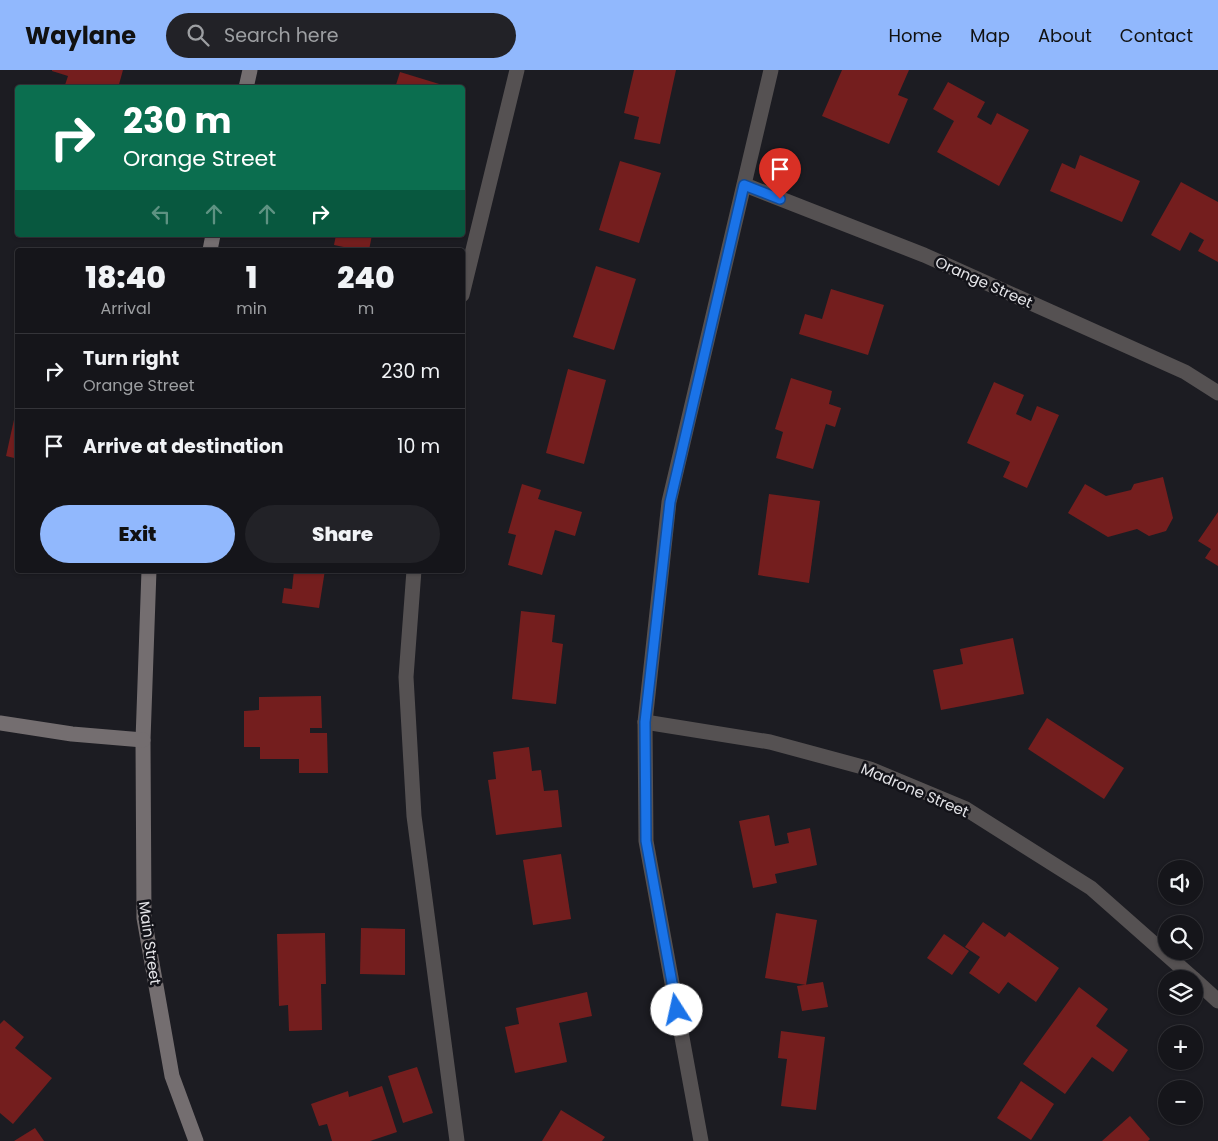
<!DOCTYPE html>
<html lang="en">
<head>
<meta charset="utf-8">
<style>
  :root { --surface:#15151a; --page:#222227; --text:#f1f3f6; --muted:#9d9fa2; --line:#343439; --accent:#91b8fd }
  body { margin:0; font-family:Poppins,sans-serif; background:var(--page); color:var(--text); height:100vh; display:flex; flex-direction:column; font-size:19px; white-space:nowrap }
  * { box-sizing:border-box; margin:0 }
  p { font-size:16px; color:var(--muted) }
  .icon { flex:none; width:28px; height:28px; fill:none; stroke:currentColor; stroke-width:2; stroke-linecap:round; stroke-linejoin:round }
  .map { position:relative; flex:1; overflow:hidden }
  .sheet { position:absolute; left:15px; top:178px; width:450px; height:325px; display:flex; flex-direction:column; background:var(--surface); border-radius:5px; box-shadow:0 1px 4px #0004,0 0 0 1px var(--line) }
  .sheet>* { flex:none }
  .guide { position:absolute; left:15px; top:15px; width:450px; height:152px; border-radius:5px; box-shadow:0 1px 4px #0004,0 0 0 1px var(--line); background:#0b6e4f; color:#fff; overflow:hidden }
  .tools { position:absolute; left:1158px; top:790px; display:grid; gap:10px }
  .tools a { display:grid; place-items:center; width:45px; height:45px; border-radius:50%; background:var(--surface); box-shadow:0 1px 4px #0004,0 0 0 1px var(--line); font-size:25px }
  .pin { position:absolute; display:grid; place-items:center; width:42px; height:42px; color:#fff; margin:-51px -21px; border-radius:50% 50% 50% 0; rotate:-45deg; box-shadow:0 0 5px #0007 }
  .pin .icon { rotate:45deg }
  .me { position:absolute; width:55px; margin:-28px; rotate:350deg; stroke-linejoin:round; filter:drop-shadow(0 0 4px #0008) }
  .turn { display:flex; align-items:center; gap:18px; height:105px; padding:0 25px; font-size:22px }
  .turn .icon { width:65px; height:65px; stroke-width:2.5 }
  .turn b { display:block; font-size:35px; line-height:42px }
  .lanes { display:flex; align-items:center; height:48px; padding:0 25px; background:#0003; justify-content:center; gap:25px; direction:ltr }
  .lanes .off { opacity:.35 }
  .eta { display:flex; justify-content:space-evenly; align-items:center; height:85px; text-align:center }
  .eta b { font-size:30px; font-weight:800; line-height:35px }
  .cta { display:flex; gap:10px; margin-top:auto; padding:10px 25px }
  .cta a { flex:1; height:58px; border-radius:30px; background:var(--accent); color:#111; font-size:20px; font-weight:800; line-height:58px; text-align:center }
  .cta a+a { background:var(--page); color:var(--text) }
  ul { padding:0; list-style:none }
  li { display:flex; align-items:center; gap:15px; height:75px; padding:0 25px; border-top:1px solid var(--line) }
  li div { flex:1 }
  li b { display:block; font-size:19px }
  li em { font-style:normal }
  header { display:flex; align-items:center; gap:30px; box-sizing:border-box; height:70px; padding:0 25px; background:var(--accent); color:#111 }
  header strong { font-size:24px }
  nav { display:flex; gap:28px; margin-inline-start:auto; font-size:18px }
  .search { width:350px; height:45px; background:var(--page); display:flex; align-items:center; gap:12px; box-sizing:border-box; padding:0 18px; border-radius:28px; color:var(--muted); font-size:19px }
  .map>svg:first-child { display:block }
  .building { fill:#741e1e }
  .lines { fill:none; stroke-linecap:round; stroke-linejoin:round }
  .lane { stroke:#555152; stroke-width:15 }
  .street { stroke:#555152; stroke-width:15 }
  .secondary { stroke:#746e70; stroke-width:15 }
  .route-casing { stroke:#114b97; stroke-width:12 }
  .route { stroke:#1a73e8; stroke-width:9 }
  .labels { text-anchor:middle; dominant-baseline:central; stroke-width:5; stroke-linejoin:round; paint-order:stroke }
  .street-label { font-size:15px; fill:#e4e4e8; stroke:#131319 }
</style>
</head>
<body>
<header>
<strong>Waylane</strong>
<div class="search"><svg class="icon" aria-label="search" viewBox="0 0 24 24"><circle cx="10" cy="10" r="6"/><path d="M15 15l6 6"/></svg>Search here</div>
<nav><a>Home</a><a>Map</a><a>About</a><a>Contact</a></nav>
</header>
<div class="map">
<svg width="1218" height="1071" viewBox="0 0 1218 1071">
  <rect width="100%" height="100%" fill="#1c1c22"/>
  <!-- building -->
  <g class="building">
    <polygon points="52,0 123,0 118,18 64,18 68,6 52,1"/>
    <polygon points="634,0 676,0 660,74 634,69 639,47 624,43"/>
    <polygon points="842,0 909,0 898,25 908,29 889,74 822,46"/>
    <polygon points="400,2 449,17 449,18 395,18"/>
    <polygon points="948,12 985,32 977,47 991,55 997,43 1029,60 999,116 937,82 954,51 933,39"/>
    <polygon points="1080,85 1140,111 1122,152 1050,121 1062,93 1075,99"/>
    <polygon points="620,91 661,103 639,173 599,160"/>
    <polygon points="1181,112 1218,132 1218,192 1198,181 1204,170 1190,162 1180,181 1151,165"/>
    <polygon points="336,165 372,165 369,180 358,180 334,175"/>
    <polygon points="596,196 636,209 614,280 573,267"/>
    <polygon points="831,219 884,235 868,285 799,264 805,244 822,249"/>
    <polygon points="568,299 606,310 584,394 546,383"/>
    <polygon points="791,308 832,321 829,334 841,338 835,357 826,354 813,399 776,388 783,362 775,359"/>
    <polygon points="994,312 1024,325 1016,344 1031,351 1037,336 1059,345 1027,418 1003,407 1010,392 967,373"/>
    <polygon points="17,336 18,336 18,389 6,386"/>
    <polygon points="1163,407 1173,448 1166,461 1149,466 1137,459 1108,467 1068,443 1085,414 1106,426 1131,420 1134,414"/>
    <polygon points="522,414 541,420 538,429 582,442 575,466 555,460 542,505 508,495 516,465 508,463"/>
    <polygon points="769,424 820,431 809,513 758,505"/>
    <polygon points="1218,442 1218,496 1205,488 1211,479 1198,471"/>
    <polygon points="294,500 325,500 319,538 282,533 284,518 292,519"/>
    <polygon points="521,541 555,545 552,572 563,574 556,634 512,629"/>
    <polygon points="1013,568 1024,624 941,640 933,600 963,594 960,579"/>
    <polygon points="321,626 322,658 310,658 310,663 327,663 328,703 299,703 299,689 260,689 260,677 244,677 244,641 259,640 259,627"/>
    <polygon points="1047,648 1124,698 1104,729 1028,679"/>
    <polygon points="529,677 532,701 541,700 544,721 558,720 562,757 496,765 488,710 496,709 493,682"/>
    <polygon points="769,745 775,776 789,773 787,763 810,758 817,795 775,804 777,813 753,818 739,751"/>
    <polygon points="561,784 571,849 533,855 523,790"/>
    <polygon points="776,843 817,850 806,915 765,908"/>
    <polygon points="983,852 1005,867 1009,862 1059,898 1036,932 1008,912 999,924 969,903 980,887 965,877"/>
    <polygon points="361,858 405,859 405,905 360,904"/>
    <polygon points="325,863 326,914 321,914 322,960 289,961 288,935 279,936 277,864"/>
    <polygon points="944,864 969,881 952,905 927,888"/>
    <polygon points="823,912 828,937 802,941 797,916"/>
    <polygon points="1079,917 1108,939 1096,956 1128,980 1113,1002 1092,987 1065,1024 1023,994"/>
    <polygon points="587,922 592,946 559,953 567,992 515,1003 505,957 519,954 516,938"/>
    <polygon points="4,950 24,967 15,978 52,1008 13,1054 0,1043 0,954"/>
    <polygon points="781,961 825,967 816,1040 781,1036 787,989 778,988"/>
    <polygon points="417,997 433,1043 403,1053 388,1006"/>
    <polygon points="1021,1011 1054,1034 1031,1070 997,1048"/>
    <polygon points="382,1016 397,1062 370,1071 332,1071 327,1054 319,1056 311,1034 348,1021 349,1027"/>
    <polygon points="561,1040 605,1067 602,1071 542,1071"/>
    <polygon points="1130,1046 1150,1069 1148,1071 1102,1071"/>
    <polygon points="35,1058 44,1071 14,1071"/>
  </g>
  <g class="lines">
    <!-- lane -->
    <g class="lane">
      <polyline points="462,225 517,0"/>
      <polyline points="414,500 406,607 414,746 457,1071"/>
    </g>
    <!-- street -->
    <g class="street">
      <polyline points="745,115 924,185 1185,302 1218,323"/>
      <polyline points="645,652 770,672 870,699 966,739 1091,818 1194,909"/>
      <polyline points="1194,909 1218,931"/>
      <polyline points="701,1071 646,771 645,652 669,432 771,0"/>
    </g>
    <!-- secondary -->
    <g class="secondary">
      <polyline points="246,18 250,0"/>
      <polyline points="210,180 213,165"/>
      <polyline points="149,500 143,670 144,848 172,1006 196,1071"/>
      <polyline points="0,653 72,664 143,670"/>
    </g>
  </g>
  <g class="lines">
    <!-- route casing -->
    <g class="route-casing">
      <polyline id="route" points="677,940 646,771 645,652 670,432 744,115 780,129"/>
    </g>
    <!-- route -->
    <use href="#route" class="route"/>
  </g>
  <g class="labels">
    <!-- street labels -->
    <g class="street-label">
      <text transform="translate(984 212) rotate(24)">Orange Street</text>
      <text transform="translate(915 720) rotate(23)">Madrone Street</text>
      <text transform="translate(150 873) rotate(82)">Main Street</text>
    </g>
  </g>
</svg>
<div class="tools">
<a><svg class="icon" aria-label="sound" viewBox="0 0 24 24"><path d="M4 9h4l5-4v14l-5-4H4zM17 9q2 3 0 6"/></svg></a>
<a><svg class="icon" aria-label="search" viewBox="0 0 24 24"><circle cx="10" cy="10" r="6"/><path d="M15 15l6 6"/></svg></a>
<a><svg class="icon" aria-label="layers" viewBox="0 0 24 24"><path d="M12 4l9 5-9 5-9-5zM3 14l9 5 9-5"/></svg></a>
<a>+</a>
<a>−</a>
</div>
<div class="pin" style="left:780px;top:129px;background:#d93025"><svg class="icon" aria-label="arrive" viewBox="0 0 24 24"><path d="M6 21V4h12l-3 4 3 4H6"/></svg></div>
<svg class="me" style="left:677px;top:940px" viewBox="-20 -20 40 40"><circle r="19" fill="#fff"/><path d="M0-13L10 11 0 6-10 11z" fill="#1a73e8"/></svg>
<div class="guide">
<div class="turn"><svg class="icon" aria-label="right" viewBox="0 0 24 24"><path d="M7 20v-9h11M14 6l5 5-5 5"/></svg><div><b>230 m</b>Orange Street</div></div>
<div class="lanes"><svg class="icon off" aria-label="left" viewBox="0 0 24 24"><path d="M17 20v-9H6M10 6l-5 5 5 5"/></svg><svg class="icon off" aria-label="ahead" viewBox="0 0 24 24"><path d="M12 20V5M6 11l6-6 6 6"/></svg><svg class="icon off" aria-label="ahead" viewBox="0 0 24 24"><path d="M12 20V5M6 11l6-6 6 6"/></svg><svg class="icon" aria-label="right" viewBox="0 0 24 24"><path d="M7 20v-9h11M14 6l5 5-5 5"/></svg></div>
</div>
<section class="sheet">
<div class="eta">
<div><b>18:40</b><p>Arrival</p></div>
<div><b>1</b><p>min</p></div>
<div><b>240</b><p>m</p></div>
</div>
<ul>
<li><svg class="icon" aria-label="right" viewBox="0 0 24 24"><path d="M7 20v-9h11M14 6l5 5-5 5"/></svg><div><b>Turn right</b><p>Orange Street</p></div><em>230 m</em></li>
<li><svg class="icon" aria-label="arrive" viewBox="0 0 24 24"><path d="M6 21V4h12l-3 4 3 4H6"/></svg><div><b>Arrive at destination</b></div><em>10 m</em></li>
</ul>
<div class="cta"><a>Exit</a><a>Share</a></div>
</section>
</div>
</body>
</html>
